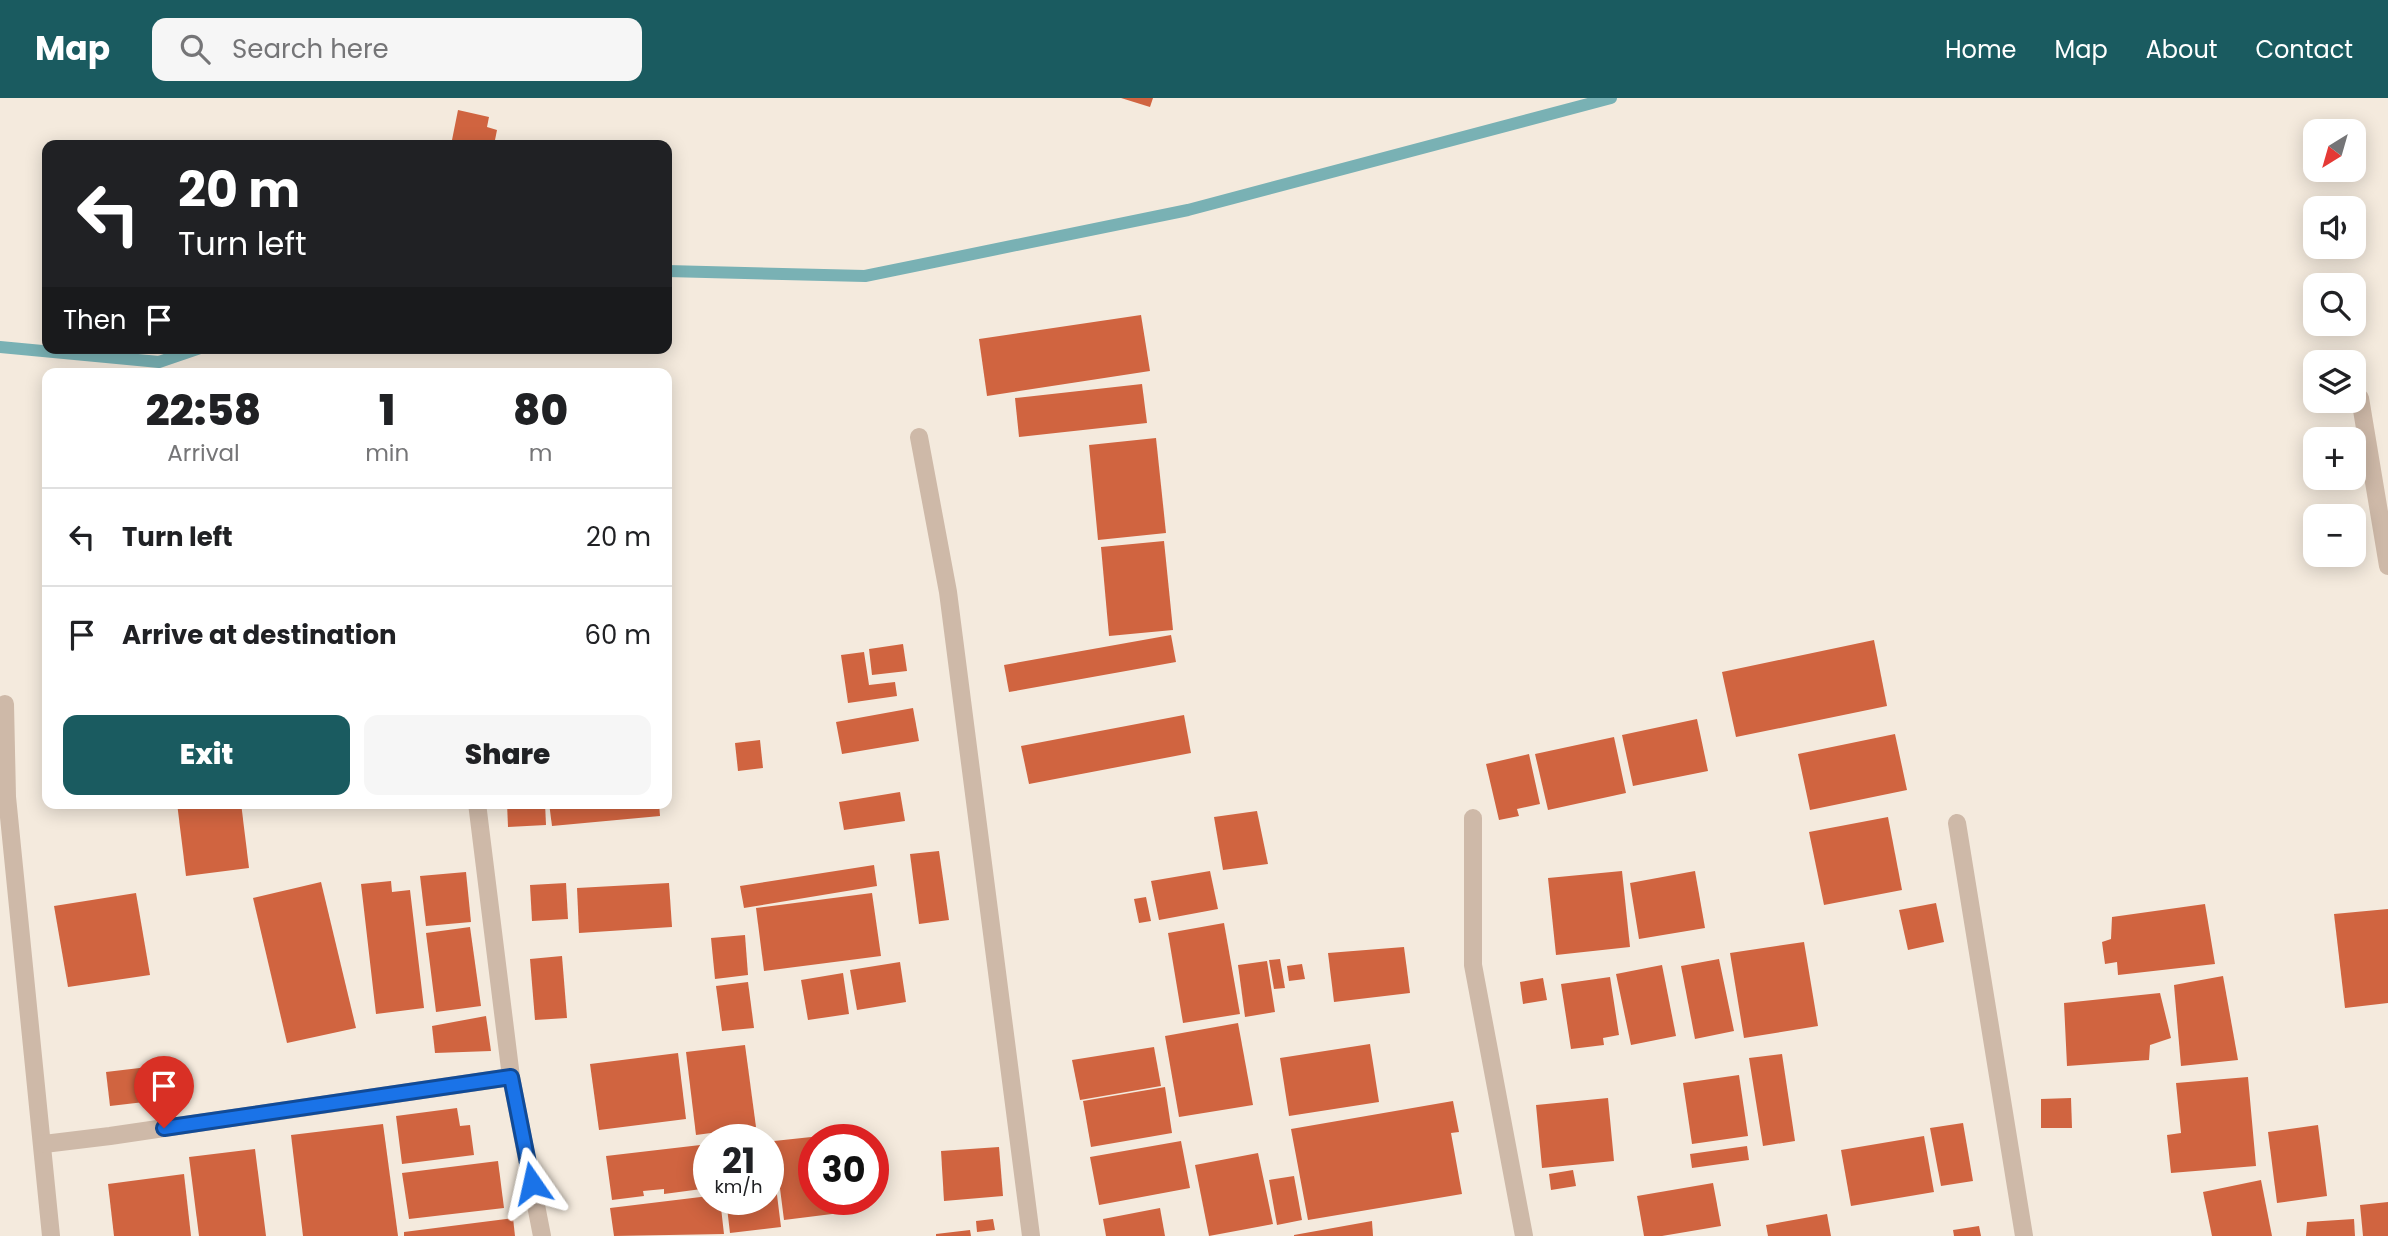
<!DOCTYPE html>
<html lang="en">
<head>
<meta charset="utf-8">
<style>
  :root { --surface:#fff; --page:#f6f6f6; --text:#202124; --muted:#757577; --line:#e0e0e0; --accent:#1a5b60 }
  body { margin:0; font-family:Poppins,sans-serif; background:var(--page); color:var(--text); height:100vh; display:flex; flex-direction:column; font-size:26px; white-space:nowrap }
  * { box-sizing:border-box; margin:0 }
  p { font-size:23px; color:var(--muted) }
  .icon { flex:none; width:38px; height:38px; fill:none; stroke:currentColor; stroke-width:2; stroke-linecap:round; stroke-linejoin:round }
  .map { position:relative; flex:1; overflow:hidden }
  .side { position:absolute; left:42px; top:270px; width:630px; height:441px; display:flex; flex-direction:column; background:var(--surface); border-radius:14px; box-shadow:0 4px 18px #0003 }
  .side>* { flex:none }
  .guide { position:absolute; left:42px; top:42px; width:630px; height:214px; border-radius:14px; box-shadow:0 4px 18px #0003; background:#202124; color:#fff; overflow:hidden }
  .needle { width:46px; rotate:217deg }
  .buttons { position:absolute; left:2303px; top:21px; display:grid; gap:14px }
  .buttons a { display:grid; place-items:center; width:63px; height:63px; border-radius:14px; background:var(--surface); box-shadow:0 4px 18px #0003; font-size:35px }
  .speed { position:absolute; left:693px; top:1026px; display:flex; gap:14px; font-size:35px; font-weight:700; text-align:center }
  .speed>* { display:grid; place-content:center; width:91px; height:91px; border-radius:50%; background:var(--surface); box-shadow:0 4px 18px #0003; line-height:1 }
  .speed small { font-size:18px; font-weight:400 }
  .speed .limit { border:10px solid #d22; background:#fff; color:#111 }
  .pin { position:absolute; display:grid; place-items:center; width:60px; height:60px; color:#fff; margin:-72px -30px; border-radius:50% 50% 50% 0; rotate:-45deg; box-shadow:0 0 7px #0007 }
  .pin .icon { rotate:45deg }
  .me { position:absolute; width:77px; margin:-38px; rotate:349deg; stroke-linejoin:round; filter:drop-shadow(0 0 5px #0008) }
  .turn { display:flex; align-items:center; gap:24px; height:147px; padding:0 21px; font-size:32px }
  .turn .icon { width:91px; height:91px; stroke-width:2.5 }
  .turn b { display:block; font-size:49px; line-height:60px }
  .then { display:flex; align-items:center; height:66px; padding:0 21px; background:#0003; gap:14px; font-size:26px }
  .eta { display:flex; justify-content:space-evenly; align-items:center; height:119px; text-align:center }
  .eta b { font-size:42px; font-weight:800; line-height:49px }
  .cta { display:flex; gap:14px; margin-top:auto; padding:14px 21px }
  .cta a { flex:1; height:80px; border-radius:14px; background:var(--accent); color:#fff; font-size:28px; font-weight:800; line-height:80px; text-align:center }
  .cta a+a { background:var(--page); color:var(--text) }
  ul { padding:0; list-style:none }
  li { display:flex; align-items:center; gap:21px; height:98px; padding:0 21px; border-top:2px solid var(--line) }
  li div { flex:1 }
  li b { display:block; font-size:26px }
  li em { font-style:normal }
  header { display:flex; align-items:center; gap:42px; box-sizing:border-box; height:98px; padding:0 35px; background:var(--accent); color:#fff }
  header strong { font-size:33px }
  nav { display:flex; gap:38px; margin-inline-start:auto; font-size:24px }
  .search { width:490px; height:63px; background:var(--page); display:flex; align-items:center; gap:18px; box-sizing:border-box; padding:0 24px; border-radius:14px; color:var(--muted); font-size:26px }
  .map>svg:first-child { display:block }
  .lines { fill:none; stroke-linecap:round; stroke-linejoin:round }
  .stream { stroke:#79b1b4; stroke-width:12 }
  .building { fill:#d06440 }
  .minor { stroke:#ceb9a8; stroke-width:18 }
  .route-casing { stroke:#114b97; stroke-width:18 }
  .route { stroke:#1a73e8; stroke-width:12 }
</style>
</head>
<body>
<header>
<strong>Map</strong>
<div class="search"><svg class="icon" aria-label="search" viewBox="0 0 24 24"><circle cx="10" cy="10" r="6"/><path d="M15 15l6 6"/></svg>Search here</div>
<nav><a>Home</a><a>Map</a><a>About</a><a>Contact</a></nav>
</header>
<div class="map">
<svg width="2388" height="1138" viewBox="0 0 2388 1138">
  <rect width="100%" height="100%" fill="#f4eadd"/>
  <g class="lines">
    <!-- stream -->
    <g class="stream">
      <polyline points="667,173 865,178 1188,112 1611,0"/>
      <polyline points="0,249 159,264 200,250"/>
    </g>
  </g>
  <!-- building -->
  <g class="building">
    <polygon points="1121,0 1153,0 1150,9"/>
    <polygon points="458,12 489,19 487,29 497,32 494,47 451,47"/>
    <polygon points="1141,217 1150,273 987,298 979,241"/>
    <polygon points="1142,286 1147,325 1019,339 1015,300"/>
    <polygon points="1156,340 1166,435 1098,442 1089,347"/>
    <polygon points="1164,443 1173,532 1109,538 1101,449"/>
    <polygon points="1171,537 1176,564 1009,594 1004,567"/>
    <polygon points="1874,542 1887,608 1736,639 1722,574"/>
    <polygon points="903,546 907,573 872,577 869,551"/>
    <polygon points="864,554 869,587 895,584 897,598 848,605 841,557"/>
    <polygon points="913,610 919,643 842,656 836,624"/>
    <polygon points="1184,617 1191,655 1029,686 1021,648"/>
    <polygon points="1697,621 1708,673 1633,688 1622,637"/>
    <polygon points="1895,636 1907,692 1810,712 1798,656"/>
    <polygon points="1614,639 1626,695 1548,712 1535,656"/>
    <polygon points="760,642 763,670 738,673 735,645"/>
    <polygon points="1529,656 1540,706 1517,711 1519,718 1499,722 1486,666"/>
    <polygon points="900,694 905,723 844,732 839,704"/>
    <polygon points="177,705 241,705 249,770 186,778"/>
    <polygon points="507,705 545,705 546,727 508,729"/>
    <polygon points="549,705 659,705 660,718 552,728"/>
    <polygon points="1257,713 1268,766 1223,772 1214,719"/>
    <polygon points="1888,719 1902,792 1824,807 1809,734"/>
    <polygon points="939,753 949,822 919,826 910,756"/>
    <polygon points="874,767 877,788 744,810 740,788"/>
    <polygon points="1210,773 1218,811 1159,822 1151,783"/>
    <polygon points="1622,773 1630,849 1556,857 1548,780"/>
    <polygon points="1695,773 1705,830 1639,841 1630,785"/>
    <polygon points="466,774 471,824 426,828 420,778"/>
    <polygon points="391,783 392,794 410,792 424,910 376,916 361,786"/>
    <polygon points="321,784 356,930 287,945 253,800"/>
    <polygon points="566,785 568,821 532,823 530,787"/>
    <polygon points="669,785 672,829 579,835 577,790"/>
    <polygon points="136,795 150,877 68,889 54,808"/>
    <polygon points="872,795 881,858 764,873 756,810"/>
    <polygon points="1146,799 1151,823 1139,825 1134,801"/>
    <polygon points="1936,805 1944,844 1908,852 1899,812"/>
    <polygon points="2205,806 2215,866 2118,877 2117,864 2105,866 2102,844 2111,841 2112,819"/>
    <polygon points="2388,811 2388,905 2345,910 2334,816"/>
    <polygon points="1224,825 1240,916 1183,925 1168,835"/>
    <polygon points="470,829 481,908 436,914 426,835"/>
    <polygon points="745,837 748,877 715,881 711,840"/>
    <polygon points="1804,844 1818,928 1744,940 1730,855"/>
    <polygon points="1404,849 1410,895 1334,904 1328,855"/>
    <polygon points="562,858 567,920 535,922 530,861"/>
    <polygon points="1280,861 1285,890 1274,891 1269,862"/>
    <polygon points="1719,861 1734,933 1695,941 1681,868"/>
    <polygon points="1267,863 1275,914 1245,919 1238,867"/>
    <polygon points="900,864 906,904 857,912 850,872"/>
    <polygon points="1302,866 1305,881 1289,883 1287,868"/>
    <polygon points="1662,867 1676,938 1631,947 1616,876"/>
    <polygon points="843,875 849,916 808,922 801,882"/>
    <polygon points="2223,878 2238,962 2181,968 2174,887"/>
    <polygon points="1610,879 1619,937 1603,940 1604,947 1571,951 1561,886"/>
    <polygon points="1543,880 1547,902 1523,906 1520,884"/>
    <polygon points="748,884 754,930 722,933 716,888"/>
    <polygon points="2160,895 2171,940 2150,947 2149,962 2067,968 2064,905"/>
    <polygon points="486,918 491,953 435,955 432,928"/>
    <polygon points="1238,925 1253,1007 1179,1019 1165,938"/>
    <polygon points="1370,946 1379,1004 1289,1018 1280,960"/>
    <polygon points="745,947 756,1029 696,1037 686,954"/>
    <polygon points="1154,949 1161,988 1080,1002 1072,962"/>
    <polygon points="678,955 686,1021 599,1032 590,966"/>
    <polygon points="1782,956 1795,1043 1763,1048 1749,960"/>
    <polygon points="148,969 153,1003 110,1008 106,974"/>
    <polygon points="1739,977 1748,1038 1692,1046 1683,985"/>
    <polygon points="2248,979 2256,1068 2171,1075 2167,1037 2181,1035 2176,985"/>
    <polygon points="1165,989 1172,1035 1091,1049 1083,1003"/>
    <polygon points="1608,1000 1614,1063 1542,1070 1536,1007"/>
    <polygon points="2071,1000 2072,1030 2041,1030 2041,1001"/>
    <polygon points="1453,1003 1459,1034 1451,1035 1462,1096 1308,1122 1291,1031"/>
    <polygon points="457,1010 460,1028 470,1027 474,1057 402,1066 396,1018"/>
    <polygon points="1963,1025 1973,1083 1941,1088 1930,1030"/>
    <polygon points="383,1026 398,1138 303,1138 291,1037"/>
    <polygon points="2318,1027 2327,1098 2277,1105 2268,1034"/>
    <polygon points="830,1037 831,1041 814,1041 814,1101 839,1101 840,1115 784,1122 774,1043"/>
    <polygon points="1924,1038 1934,1094 1851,1108 1841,1052"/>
    <polygon points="1181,1043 1190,1090 1099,1107 1090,1059"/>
    <polygon points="709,1046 709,1090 664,1096 664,1091 643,1093 644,1098 612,1102 606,1058"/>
    <polygon points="1747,1048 1749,1062 1692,1070 1690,1056"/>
    <polygon points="999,1049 1003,1098 944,1103 941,1053"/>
    <polygon points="255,1051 266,1138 199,1138 189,1059"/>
    <polygon points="1258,1055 1273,1126 1209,1138 1195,1067"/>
    <polygon points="498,1063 504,1110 409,1121 402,1075"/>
    <polygon points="1573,1072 1576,1088 1551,1092 1549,1076"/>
    <polygon points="184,1076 191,1138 114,1138 108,1086"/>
    <polygon points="1294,1078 1302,1122 1277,1127 1269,1082"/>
    <polygon points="2261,1082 2272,1138 2212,1138 2203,1094"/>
    <polygon points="1713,1085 1721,1128 1662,1138 1644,1138 1637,1098"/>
    <polygon points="776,1089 781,1129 730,1135 726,1101 768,1101 768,1090"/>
    <polygon points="709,1098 709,1101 720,1101 724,1136 614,1138 610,1110"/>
    <polygon points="2388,1104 2388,1138 2363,1138 2360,1107"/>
    <polygon points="1160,1110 1165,1138 1106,1138 1103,1121"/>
    <polygon points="1827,1116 1831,1138 1768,1138 1766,1127"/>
    <polygon points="513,1120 515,1138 404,1138 404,1134"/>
    <polygon points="993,1121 995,1132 977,1134 976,1123"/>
    <polygon points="2354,1121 2355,1138 2306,1138 2307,1124"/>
    <polygon points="1372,1123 1373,1138 1294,1138 1294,1137"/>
    <polygon points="1979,1128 1981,1138 1954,1138 1953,1132"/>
    <polygon points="970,1132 971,1138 936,1138 936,1136"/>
  </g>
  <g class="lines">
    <!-- minor -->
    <g class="minor">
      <polyline points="2360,300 2388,468"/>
      <polyline points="919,339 948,494 1031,1138"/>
      <polyline points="5,606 7,699 51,1138"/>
      <polyline points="477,705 511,979 542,1138"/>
      <polyline points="1473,720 1473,867 1524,1138"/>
      <polyline points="1957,725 2024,1138"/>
      <polyline points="44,1046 110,1038 511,979"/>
    </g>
  </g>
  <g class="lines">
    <!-- route casing -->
    <g class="route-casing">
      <polyline id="route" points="164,1030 511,979 532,1085"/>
    </g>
    <!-- route -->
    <use href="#route" class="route"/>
  </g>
</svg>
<div class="buttons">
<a><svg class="needle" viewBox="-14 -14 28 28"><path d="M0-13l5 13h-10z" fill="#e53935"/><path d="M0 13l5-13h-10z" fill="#757577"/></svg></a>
<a><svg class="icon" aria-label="sound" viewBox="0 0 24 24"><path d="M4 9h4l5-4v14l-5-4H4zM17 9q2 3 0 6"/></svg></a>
<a><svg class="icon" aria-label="search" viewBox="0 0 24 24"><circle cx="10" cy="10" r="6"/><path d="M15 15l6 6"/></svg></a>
<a><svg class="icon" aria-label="layers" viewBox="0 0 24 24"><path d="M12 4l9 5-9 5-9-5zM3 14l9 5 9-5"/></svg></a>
<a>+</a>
<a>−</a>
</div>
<div class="speed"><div>21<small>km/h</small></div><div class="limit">30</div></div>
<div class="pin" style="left:164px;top:1030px;background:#d93025"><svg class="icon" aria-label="arrive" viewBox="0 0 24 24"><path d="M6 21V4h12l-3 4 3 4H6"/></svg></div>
<svg class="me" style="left:532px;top:1085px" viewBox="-20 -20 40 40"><path d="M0-17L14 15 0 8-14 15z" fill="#1a73e8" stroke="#fff" stroke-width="4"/></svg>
<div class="guide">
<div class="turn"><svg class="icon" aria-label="left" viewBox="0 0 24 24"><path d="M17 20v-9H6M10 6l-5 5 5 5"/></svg><div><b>20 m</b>Turn left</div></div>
<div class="then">Then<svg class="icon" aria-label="arrive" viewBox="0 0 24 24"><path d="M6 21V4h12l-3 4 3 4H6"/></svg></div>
</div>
<section class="side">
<div class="eta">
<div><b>22:58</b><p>Arrival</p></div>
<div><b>1</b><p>min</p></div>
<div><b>80</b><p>m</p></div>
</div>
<ul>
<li><svg class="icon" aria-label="left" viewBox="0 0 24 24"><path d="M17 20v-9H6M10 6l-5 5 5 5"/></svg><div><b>Turn left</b></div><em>20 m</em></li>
<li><svg class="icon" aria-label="arrive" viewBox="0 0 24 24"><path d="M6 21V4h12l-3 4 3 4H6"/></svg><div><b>Arrive at destination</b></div><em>60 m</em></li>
</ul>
<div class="cta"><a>Exit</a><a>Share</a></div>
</section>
</div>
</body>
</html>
